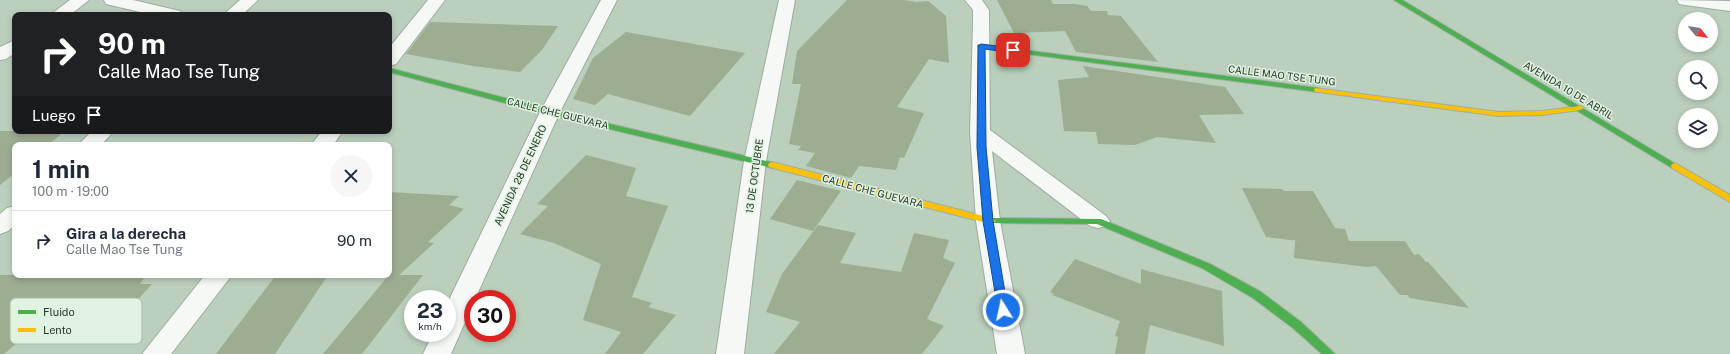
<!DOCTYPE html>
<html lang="es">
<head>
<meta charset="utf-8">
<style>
  :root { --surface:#fff; --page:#f6f6f7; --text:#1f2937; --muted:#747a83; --line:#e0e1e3 }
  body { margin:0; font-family:"Public Sans",sans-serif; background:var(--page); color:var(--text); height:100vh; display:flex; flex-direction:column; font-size:15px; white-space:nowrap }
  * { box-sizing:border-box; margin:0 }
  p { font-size:13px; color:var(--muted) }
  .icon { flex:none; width:22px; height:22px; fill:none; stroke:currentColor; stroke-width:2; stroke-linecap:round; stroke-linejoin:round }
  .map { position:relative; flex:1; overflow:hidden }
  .drawer { position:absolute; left:12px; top:142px; width:380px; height:136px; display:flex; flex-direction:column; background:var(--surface); border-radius:8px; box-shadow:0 2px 6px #0003 }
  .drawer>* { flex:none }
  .banner { position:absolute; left:12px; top:12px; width:380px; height:122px; border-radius:8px; box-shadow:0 2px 6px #0003; background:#202124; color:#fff; overflow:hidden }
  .needle { width:26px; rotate:120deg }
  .controls { position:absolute; left:1678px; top:12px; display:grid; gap:8px }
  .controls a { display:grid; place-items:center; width:40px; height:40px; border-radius:50%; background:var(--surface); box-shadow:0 2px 6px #0003; font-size:20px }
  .speed { position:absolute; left:404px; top:290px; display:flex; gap:8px; font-size:20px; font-weight:700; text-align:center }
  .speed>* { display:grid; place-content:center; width:52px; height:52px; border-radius:50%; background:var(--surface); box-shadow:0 2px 6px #0003; line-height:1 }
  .speed small { font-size:10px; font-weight:400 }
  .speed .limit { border:6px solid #d22; background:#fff; color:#111 }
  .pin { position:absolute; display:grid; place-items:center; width:34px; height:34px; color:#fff; margin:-17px; border-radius:8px; box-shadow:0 2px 6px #0006 }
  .me { position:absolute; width:44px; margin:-22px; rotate:350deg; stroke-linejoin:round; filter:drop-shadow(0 0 3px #0008) }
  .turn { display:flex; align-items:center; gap:14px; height:84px; padding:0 20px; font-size:18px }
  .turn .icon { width:52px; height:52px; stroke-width:2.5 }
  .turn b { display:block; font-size:28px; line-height:34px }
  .then { display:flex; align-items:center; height:38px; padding:0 20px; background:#0003; gap:8px; font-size:15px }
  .round { display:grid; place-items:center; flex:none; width:42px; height:42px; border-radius:21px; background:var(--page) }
  .overview { display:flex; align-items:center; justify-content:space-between; height:68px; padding:0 20px }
  h1 { font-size:24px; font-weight:700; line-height:30px }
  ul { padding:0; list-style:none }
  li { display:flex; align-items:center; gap:12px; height:60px; padding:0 20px; border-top:1px solid var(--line) }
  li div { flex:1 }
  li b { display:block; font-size:15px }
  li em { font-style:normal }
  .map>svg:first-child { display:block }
  .building { fill:#9cad91 }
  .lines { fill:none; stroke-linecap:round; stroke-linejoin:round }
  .street-casing { stroke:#9dad9e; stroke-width:2 }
  .fast-casing { stroke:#9dad9e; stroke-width:2 }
  .slow-casing { stroke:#9dad9e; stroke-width:2 }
  .street { fill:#f5f8f5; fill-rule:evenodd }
  .fast { fill:#4caf50; fill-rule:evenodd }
  .slow { fill:#ffc107; fill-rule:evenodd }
  .route { fill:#1a73e8; stroke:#114b97 }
  .labels { text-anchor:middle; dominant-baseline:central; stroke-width:3; stroke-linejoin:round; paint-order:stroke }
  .street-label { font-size:10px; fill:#29382a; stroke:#dff3e0 }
  .key { fill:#dff3e0; stroke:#a8bba9; stroke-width:1 }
  .key-label { font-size:11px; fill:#29382a }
</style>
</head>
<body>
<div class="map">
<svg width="1730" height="354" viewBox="0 0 1730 354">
  <rect width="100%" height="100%" fill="#bacfbc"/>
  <!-- building -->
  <g class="building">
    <polygon points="847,0 903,0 917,2 928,1 946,16 949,63 929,59 897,107 924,113 904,158 900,157 896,170 859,166 851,178 806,166 815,153 798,150 801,146 789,144 801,84 792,84 797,51"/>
    <polygon points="997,0 1051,0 1053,4 1075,4 1087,6 1091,11 1107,11 1108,15 1121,16 1158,62 1076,52 1065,31 1014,33"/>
    <polygon points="430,22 558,26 542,50 520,72 473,66 406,54"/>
    <polygon points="626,32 745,53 690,116 608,94 595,105 573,99 593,58"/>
    <polygon points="1083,66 1225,87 1244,114 1199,115 1216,143 1157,137 1135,145 1098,144 1096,132 1064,131 1058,80 1089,77"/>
    <polygon points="0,131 65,131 48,145 15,145 15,173 0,185"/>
    <polygon points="586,155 636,168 626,196 668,206 632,297 652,303 648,307 676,315 643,354 605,354 621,332 583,320 601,264 554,243 520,234 548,206 537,204"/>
    <polygon points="797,180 841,191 813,231 770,219"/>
    <polygon points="1242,188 1282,189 1284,191 1313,191 1335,228 1345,229 1349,241 1405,241 1414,255 1419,254 1426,262 1428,262 1469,308 1410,298 1407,295 1400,295 1376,266 1367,267 1294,258 1295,241 1299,241 1266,237"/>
    <polygon points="389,192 459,196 449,205 464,209 428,242 434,243 399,275 423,275 362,354 323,354 389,275"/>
    <polygon points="818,225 856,233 840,263 901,272 914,233 949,240 943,258 955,263 927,319 944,326 922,354 774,354 800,322 766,312 782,274"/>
    <polygon points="1075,259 1141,284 1141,269 1222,291 1224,346 1150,325 1145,354 1115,354 1118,337 1115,336 1120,321 1052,295 1054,294 1050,292"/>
    <polygon points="0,275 146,275 140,284 152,284 117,323 91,322 85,328 35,328 4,354 0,354"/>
    <polygon points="276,275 328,275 275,354 216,354"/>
  </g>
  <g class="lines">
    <!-- street casing -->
    <g class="street-casing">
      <g id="street">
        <polygon points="70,0 89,0 70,15 50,15"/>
        <polygon points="104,0 133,0 180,11 183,15 153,15 106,4"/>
        <polygon points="240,0 258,0 242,15 223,15"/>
        <polygon points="428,0 445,0 396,64 389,66 389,48"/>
        <polygon points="601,0 617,0 560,112 475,299 473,299 473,304 451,354 423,354 433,333 447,333 447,304 540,112"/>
        <polygon points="779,0 795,0 766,161 744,354 716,354 744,161"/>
        <polygon points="965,0 982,0 989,10 990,130 1106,216 1110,221 1106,226 1098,228 1090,226 992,151 1000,221 1025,354 997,354 976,221 970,132 973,23 973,10"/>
        <polygon points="1677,0 1730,1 1730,11 1685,5 1679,4"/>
        <polygon points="15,40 15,53 6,59 0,60 0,47"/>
        <polygon points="92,131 114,131 101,145 78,145"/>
        <polygon points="322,131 343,131 333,145 311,145"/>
        <polygon points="15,206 15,225 8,231 0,234 0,214 7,208"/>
        <polygon points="205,275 232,275 171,354 142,354"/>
      </g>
    </g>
    <!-- fast casing -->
    <g class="fast-casing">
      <g id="fast">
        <polygon points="1394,0 1402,0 1679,166 1678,168 1672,168"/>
        <polygon points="978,44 1318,88 1322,90 1318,92 981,48 977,46"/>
        <polygon points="389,68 551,110 775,163 776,165 772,168 547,114 389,72"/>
        <polygon points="991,218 1101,219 1210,264 1261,292 1301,322 1335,354 1322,354 1293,328 1253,298 1202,268 1097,224 988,223 986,221"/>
      </g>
    </g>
    <!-- slow casing -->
    <g class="slow-casing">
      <g id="slow">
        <polygon points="1315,88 1499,112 1542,111 1580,106 1584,108 1580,110 1542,115 1499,116 1318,92 1315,92 1314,90"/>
        <polygon points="772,162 991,218 996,221 991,224 769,167 768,165 769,163"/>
        <polygon points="1675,163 1730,195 1730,202 1672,168 1671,166 1672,164"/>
      </g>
    </g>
    <!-- street -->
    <use href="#street" class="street"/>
    <!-- fast -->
    <use href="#fast" class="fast"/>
    <!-- slow -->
    <use href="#slow" class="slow"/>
  </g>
  <!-- route -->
  <polygon class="route" points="981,44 1013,48 1016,50 1013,53 985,49 986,147 993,221 1008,310 1003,314 998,310 983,221 977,147 978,46"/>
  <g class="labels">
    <!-- street labels -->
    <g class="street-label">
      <text transform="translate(1282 75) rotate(7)">CALLE MAO TSE TUNG</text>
      <text transform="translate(1569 90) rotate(31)">AVENIDA 10 DE ABRIL</text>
      <text transform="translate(558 113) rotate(14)">CALLE CHE GUEVARA</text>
      <text transform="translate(520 175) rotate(-65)">AVENIDA 28 DE ENERO</text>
      <text transform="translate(754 176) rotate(-82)">13 DE OCTUBRE</text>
      <text transform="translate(873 191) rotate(15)">CALLE CHE GUEVARA</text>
    </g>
  </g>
  <!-- legend -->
  <rect x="10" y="298" width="132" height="46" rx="6" class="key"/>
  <rect x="18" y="310" width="18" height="4" fill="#4caf50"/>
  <rect x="18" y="328" width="18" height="4" fill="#ffc107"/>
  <g class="key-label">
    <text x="43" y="316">Fluido</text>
    <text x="43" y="334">Lento</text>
  </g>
</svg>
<div class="controls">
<a><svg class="needle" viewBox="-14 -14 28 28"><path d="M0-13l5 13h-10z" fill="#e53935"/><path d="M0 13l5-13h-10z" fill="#747a83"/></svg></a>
<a><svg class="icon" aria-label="search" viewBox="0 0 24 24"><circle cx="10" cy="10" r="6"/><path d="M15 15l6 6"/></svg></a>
<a><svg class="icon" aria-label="layers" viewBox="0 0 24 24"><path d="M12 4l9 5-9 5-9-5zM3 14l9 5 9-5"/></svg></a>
</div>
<div class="speed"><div>23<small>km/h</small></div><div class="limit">30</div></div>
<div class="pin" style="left:1013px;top:50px;background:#d93025"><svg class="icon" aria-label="arrive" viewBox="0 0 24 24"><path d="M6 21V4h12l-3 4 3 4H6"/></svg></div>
<svg class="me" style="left:1003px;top:310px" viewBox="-20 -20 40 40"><circle r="17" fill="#1a73e8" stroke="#fff" stroke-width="3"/><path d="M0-11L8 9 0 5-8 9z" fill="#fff"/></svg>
<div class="banner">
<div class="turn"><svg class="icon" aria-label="right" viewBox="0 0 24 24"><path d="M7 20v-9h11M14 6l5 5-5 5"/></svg><div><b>90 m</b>Calle Mao Tse Tung</div></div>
<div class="then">Luego<svg class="icon" aria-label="arrive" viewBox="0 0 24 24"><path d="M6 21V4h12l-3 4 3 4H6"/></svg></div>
</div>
<section class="drawer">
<div class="overview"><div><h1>1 min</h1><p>100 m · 19:00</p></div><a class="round"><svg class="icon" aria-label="close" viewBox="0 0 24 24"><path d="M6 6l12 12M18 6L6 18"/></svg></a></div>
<ul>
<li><svg class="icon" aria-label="right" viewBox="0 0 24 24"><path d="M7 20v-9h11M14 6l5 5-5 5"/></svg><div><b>Gira a la derecha</b><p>Calle Mao Tse Tung</p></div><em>90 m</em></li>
</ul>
</section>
</div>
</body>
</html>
